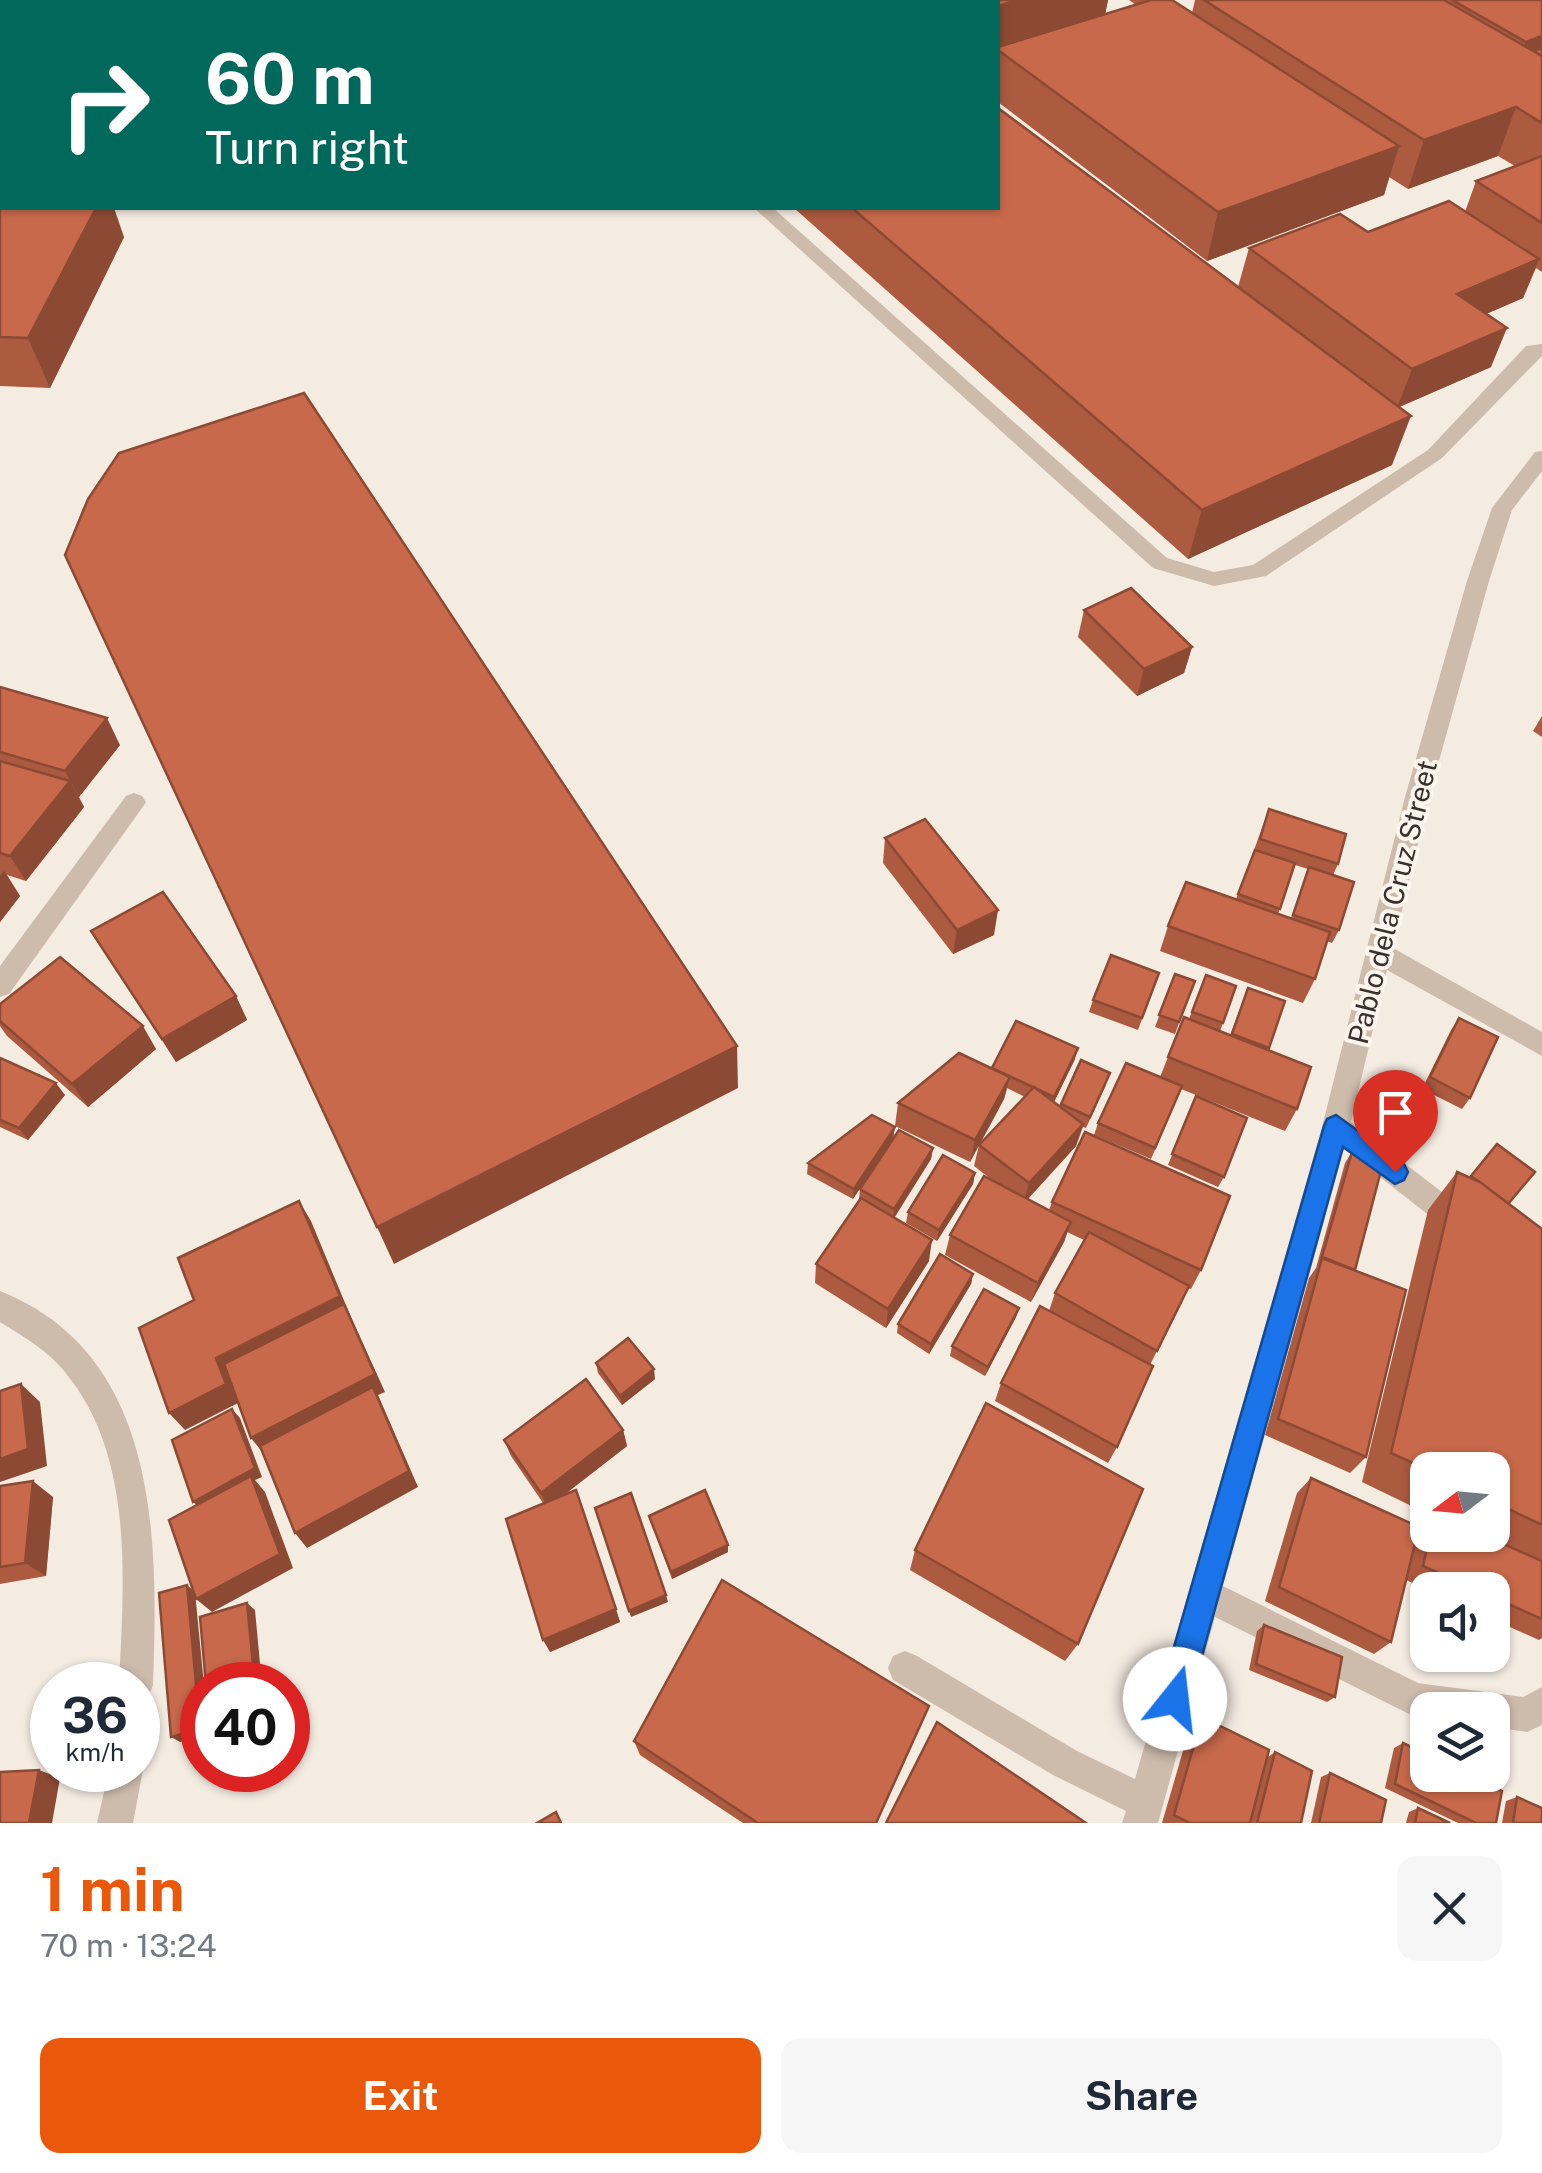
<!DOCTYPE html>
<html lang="en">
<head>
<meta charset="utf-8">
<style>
  :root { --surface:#fff; --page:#f6f6f7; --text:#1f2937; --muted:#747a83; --accent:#ea580c }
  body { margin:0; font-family:"Public Sans",sans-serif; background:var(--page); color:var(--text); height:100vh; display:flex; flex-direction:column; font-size:38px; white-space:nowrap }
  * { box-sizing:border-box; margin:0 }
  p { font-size:32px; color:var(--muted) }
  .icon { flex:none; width:55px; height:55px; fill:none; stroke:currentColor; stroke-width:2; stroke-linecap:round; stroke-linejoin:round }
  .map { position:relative; height:1823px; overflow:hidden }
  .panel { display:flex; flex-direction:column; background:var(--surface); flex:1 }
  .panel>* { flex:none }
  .banner { position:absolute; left:0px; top:0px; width:1000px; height:210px; box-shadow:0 2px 8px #0004; background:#00695c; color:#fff; overflow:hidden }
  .needle { width:65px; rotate:254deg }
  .fabs { position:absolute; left:1410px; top:1452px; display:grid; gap:20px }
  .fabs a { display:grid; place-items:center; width:100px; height:100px; border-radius:20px; background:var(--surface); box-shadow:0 2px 8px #0004; font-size:50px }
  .speed { position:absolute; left:30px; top:1662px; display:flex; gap:20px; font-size:50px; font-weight:700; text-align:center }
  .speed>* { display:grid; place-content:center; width:130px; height:130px; border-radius:50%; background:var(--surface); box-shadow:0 2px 8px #0004; line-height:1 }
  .speed small { font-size:25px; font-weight:400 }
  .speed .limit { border:15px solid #d22; background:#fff; color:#111 }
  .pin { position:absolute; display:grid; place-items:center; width:85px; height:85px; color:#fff; margin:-102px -42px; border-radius:50% 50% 50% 0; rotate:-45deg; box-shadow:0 0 10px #0007 }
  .pin .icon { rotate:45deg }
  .me { position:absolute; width:110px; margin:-55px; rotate:16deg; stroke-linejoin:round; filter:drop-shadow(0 0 8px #0008) }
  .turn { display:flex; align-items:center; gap:35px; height:210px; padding:0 40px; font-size:45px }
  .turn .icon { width:130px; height:130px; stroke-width:2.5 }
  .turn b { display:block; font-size:70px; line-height:85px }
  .round { display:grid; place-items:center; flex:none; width:105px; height:105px; border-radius:20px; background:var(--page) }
  .overview { display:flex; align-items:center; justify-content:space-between; height:170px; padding:0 40px }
  h1 { font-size:60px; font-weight:700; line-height:75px; color:var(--accent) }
  .action { display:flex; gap:20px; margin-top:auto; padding:20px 40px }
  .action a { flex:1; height:115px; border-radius:20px; background:var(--accent); color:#fff; font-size:40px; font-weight:700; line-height:115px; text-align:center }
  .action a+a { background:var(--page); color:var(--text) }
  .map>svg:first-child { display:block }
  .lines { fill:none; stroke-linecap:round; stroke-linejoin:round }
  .minor { fill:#cdbbac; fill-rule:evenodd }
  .wall { fill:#ac5a40; fill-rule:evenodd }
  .shaded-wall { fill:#8c4a34 }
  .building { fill:#c8694b; stroke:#8c4a34; stroke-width:2.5 }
  .route { fill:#1a73e8; stroke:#114b97; stroke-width:2.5 }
  .labels { text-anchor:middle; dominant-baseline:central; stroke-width:8; stroke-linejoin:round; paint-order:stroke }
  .street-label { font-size:28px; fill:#3b302b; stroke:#fbf5ee }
</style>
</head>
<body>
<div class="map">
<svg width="1542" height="1823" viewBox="0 0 1542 1823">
  <rect width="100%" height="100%" fill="#f4ebe1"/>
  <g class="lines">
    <!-- minor -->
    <g class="minor">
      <polygon points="754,208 773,208 1167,558 1214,572 1253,565 1428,450 1526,346 1542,344 1542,356 1442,458 1266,576 1214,586 1153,568"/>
      <polygon points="1542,451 1542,471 1512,510 1489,581 1429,797 1393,948 1542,1032 1542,1056 1387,970 1351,1122 1469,1213 1473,1222 1469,1231 1459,1235 1449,1231 1344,1149 1223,1586 1418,1683 1523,1697 1542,1687 1542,1725 1527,1732 1492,1727 1492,1710 1428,1710 1428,1719 1415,1717 1215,1617 1158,1823 1122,1823 1126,1811 1053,1775 893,1680 888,1668 893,1656 905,1651 917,1656 1077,1751 1135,1779 1322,1127 1405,797 1467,581 1492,508 1535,452"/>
      <polygon points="134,793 142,796 146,802 142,808 9,994 0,997 0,966 126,796"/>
      <path d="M0 1291C161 1355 158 1541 153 1685L148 1697 138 1701V1685H119C124 1578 136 1446 56 1362 40 1346 19 1334 0 1322Z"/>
      <polygon points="138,1757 143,1770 133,1823 97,1823 109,1770 138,1770"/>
    </g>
  </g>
  <!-- wall -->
  <g class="wall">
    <polygon points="845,0 1108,0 1105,14 1136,5 1129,0 1172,0 1192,13 1195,0 1542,0 1542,272 1536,268 1523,298 1486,314 1491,367 1399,407 1392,465 1188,559 794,208 998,208 1238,287 1249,248 1368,232 1465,212 1476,181 1515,166 1498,156 1408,189 1389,177 1384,195 1207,261 998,102 998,2 848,2"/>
    <polygon points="0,30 2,30 2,80 0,74 1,56"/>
    <polygon points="0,185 124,237 50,388 0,386"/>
    <polygon points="1084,610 1192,647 1184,673 1137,696 1078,637"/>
    <polygon points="0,687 120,745 79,797 84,807 26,881 7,875 20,896 0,922"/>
    <polygon points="1542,716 1542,737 1533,731"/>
    <path d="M1269 809 1338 864 1333 875 1339 930 1332 943 1327 941 1315 979 1303 1003 1160 951 1168 926 1236 899ZM1295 865 1308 869 1291 918 1278 914Z"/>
    <polygon points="885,838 994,935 953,954 883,863"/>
    <polygon points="91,931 236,996 247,1020 176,1062"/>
    <polygon points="1159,973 1138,1030 1089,1012 1093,1000"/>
    <polygon points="1175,974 1195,981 1175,1034 1155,1027"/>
    <polygon points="1206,975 1223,1023 1220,1031 1230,1035 1248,988 1285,1001 1268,1050 1297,1109 1285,1131 1181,1089 1151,1159 1094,1135 1098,1123 1160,1077 1184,1017 1189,1019"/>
    <polygon points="0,1004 156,1049 88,1107 7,1036 0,1026"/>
    <polygon points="1459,1018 1470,1098 1462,1109 1422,1089 1451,1030"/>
    <polygon points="0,1058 65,1095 28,1140 0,1127"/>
    <path d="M1075 1059 1054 1102 1060 1106 1081 1060 1106 1085 1086 1128 1083 1127 1076 1146 1028 1199 1049 1210 1052 1202 1201 1270 1191 1289 1188 1288 1150 1365 1117 1447 1108 1463 995 1401 1001 1383 1049 1311 1055 1293 1084 1240 1067 1232 1064 1242 1031 1302 945 1255 950 1235 992 1180 974 1166 979 1145 970 1162 895 1126 898 1103 992 1068ZM1007 1088 1025 1097 980 1144 1004 1099Z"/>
    <polygon points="1196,1096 1224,1177 1218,1187 1168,1165"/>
    <polygon points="895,1127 893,1138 853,1199 807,1174 808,1163"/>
    <polygon points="933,1148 931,1159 894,1217 929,1261 886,1328 815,1283 816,1264 859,1200 860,1189"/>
    <polygon points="1352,1152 1354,1270 1366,1457 1350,1473 1265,1435 1309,1278 1316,1268 1345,1163"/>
    <polygon points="1457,1172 1508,1204 1542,1229 1542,1638 1539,1640 1492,1619 1492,1590 1428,1590 1406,1580 1391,1642 1374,1654 1265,1601 1297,1493 1311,1478 1419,1528 1428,1520 1428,1535 1492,1535 1492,1470 1428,1470 1428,1514 1362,1482 1428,1210"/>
    <polygon points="975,1173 973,1184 937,1241 906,1223 908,1212"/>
    <polygon points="973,1274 971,1284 929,1354 897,1333 898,1324"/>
    <polygon points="1019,1308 1016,1317 985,1376 950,1356 952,1346"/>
    <polygon points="596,1363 655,1379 622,1405 598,1373"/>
    <polygon points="623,1430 627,1446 564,1495 576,1490 620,1622 550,1652 543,1503 511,1456 504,1440"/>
    <polygon points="0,1486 53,1497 46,1576 0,1584"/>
    <polygon points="649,1516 728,1545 728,1552 672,1579"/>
    <polygon points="915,1550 1078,1644 1065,1661 910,1570"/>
    <polygon points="1264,1625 1335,1697 1327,1702 1249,1670 1257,1631"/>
    <polygon points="1202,1717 1268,1757 1275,1752 1301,1823 1162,1823 1190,1727"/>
    <polygon points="634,1741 876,1823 743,1823 640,1755"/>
    <polygon points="1403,1743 1496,1823 1458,1823 1385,1788 1394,1748"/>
    <polygon points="1330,1773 1381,1823 1311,1823 1321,1777"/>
    <polygon points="1517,1797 1542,1823 1502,1823 1506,1801"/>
    <polygon points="1418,1808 1450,1823 1406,1823 1409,1812"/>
  </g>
  <!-- shaded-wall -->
  <g class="shaded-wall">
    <polygon points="1018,0 1108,0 1104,20 998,50 998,6"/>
    <polygon points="1542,36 1542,65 1511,80 1526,42"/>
    <polygon points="1516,107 1498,156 1408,189 1424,140"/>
    <polygon points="1399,146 1384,195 1207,261 1218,212"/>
    <polygon points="96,208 114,208 124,237 50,388 28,338"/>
    <polygon points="1539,259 1523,298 1442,333 1457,294"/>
    <polygon points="1507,328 1491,367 1397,408 1412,369"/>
    <polygon points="1411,416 1392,465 1188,559 1202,510"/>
    <polygon points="1192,647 1184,673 1137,696 1144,669"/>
    <polygon points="107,718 120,745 79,797 65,771"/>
    <polygon points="70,781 84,807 26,881 10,856"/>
    <polygon points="4,871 20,896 0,922 0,876"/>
    <polygon points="998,910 994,935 953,954 957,930"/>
    <polygon points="236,996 247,1020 176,1062 162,1039"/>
    <polygon points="143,1026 156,1049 88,1107 72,1084"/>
    <polygon points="737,1046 738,1088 394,1264 377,1227"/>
    <polygon points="1078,1048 1075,1059 1051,1108 1054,1097"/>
    <polygon points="1010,1077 1004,1099 970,1162 975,1140"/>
    <polygon points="56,1083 65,1095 28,1140 19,1128"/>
    <polygon points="1083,1124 1076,1146 1023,1204 1029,1183"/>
    <polygon points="895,1127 893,1138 853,1199 854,1189"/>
    <polygon points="933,1148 931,1159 893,1220 894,1209"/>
    <polygon points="975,1173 973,1184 937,1241 939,1230"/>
    <polygon points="299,1201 311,1221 350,1315 385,1392 378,1395 418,1487 307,1548 295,1533 264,1454 251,1438 240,1402 185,1430 169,1413 216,1358"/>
    <polygon points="1071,1222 1064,1242 1031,1302 1038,1283"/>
    <polygon points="932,1240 929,1261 886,1328 888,1309"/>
    <polygon points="973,1274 971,1284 929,1354 931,1344"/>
    <polygon points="1019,1308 1016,1317 985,1376 988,1367"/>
    <polygon points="654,1369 655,1379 622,1405 620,1396"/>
    <polygon points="21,1384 40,1402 47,1466 0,1482 0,1459"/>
    <polygon points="232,1409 240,1418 262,1477 255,1480 265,1492 293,1568 212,1612 196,1599 201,1509 193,1502"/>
    <polygon points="623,1430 627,1446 547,1508 541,1493"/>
    <polygon points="33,1481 53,1497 46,1576 25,1563"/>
    <polygon points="728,1545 728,1552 672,1579 671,1572"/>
    <polygon points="187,1585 195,1592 204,1685 202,1685 202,1736 180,1742 171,1737"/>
    <polygon points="666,1595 668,1602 631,1617 629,1611"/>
    <polygon points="247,1603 255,1610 262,1685 255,1685"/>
    <polygon points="616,1609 620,1622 550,1652 543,1640"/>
    <polygon points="39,1770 60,1778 52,1823 29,1823"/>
  </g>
  <!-- building -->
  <g class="building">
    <polygon points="907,0 1018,0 998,6 998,2 910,2"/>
    <polygon points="1151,0 1172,0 1399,146 1218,212 998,50 998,47"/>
    <polygon points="1204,0 1444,0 1542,56 1542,123 1516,107 1424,140"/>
    <polygon points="1452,0 1542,0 1542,36 1526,42"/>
    <polygon points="2,9 2,30 0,30 0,13"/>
    <polygon points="1542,48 1542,56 1534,51"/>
    <polygon points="998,108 1411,416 1202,510 852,208 998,208"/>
    <polygon points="1542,156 1542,223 1476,181"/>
    <polygon points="0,185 2,185 2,208 96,208 28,338 0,337"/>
    <polygon points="1449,201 1539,259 1457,294 1507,328 1412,369 1249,248 1340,214 1368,232"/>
    <polygon points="304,393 737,1046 377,1227 65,555 88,499 119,453"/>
    <polygon points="1131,588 1192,647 1144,669 1084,610"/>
    <polygon points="0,687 107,718 65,771 0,752"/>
    <polygon points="0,761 70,781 10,856 0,853"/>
    <polygon points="1269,809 1346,834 1338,864 1260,839"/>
    <polygon points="925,819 998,910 957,930 885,838"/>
    <polygon points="1255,850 1295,863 1280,909 1238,894"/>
    <polygon points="1309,867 1354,882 1339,930 1293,915"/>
    <polygon points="1186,882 1330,932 1315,979 1168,926"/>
    <polygon points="163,892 236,996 162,1039 91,931"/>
    <polygon points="1111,955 1159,973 1142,1018 1093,1000"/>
    <polygon points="60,957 143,1026 72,1084 0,1021 0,1004"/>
    <polygon points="1175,974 1195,981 1179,1022 1159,1015"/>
    <polygon points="1206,975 1236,986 1223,1023 1192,1012"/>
    <polygon points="1248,988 1285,1001 1269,1048 1232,1034"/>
    <polygon points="1184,1017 1311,1067 1297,1109 1168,1057"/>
    <polygon points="1459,1018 1498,1037 1470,1098 1430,1077"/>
    <polygon points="1016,1021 1078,1048 1054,1097 992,1068"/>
    <polygon points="959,1053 1010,1077 975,1140 898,1103"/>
    <polygon points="0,1058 56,1083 19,1128 0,1120"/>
    <polygon points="1081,1060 1110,1073 1090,1117 1061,1104"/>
    <polygon points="1126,1063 1182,1086 1155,1148 1098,1123"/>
    <polygon points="1034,1087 1083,1124 1029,1183 979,1145"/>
    <polygon points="1196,1096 1247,1118 1224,1177 1172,1154"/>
    <polygon points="872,1115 895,1127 854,1189 808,1163"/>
    <polygon points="899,1130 933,1148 894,1209 860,1189"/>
    <polygon points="1085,1132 1230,1196 1201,1270 1052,1202"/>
    <polygon points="1497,1144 1535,1172 1508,1204 1471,1176"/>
    <polygon points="1352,1152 1383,1163 1355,1270 1322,1257"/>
    <polygon points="943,1155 975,1173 939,1230 908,1212"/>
    <polygon points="1457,1172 1480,1182 1542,1229 1542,1525 1492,1501 1492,1470 1428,1470 1391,1453"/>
    <polygon points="984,1176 1071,1222 1038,1283 950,1235"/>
    <polygon points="861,1198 932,1240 888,1309 816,1264"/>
    <polygon points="299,1201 340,1296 216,1358 226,1384 169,1413 139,1328 194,1300 178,1258"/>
    <polygon points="1089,1232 1189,1286 1157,1351 1055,1293"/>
    <polygon points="940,1254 973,1274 931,1344 898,1324"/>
    <polygon points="1322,1258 1406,1290 1366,1457 1278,1419"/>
    <polygon points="984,1289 1019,1308 988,1367 952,1346"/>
    <polygon points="344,1304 375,1374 251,1438 224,1364"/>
    <polygon points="1040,1306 1153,1366 1117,1447 1001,1383"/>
    <polygon points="628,1338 654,1369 620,1396 596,1363"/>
    <polygon points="586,1379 623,1430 541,1493 504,1440"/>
    <polygon points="21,1384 28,1449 0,1459 0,1391"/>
    <polygon points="373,1387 409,1471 295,1533 260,1446"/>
    <polygon points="986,1403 1143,1489 1078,1644 915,1550"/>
    <polygon points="232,1409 255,1468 193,1502 172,1440"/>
    <polygon points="251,1476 280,1554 196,1599 169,1520"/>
    <polygon points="1311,1478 1419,1527 1391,1642 1279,1587"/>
    <polygon points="33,1481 25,1563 0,1567 0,1486"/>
    <polygon points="576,1490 616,1609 543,1640 506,1519"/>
    <polygon points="705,1490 728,1545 671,1572 649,1516"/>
    <polygon points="631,1493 666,1595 629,1611 595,1508"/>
    <polygon points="1430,1535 1483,1535 1542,1561 1542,1619 1492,1597 1492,1590 1476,1590 1423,1566"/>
    <polygon points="722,1580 929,1706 876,1823 758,1823 634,1741"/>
    <polygon points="187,1585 200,1729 171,1737 159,1593"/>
    <polygon points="247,1603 255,1685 206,1685 200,1617"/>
    <polygon points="1264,1625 1342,1657 1335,1697 1256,1664"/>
    <polygon points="1202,1717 1269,1750 1250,1823 1190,1823 1174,1815"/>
    <polygon points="937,1722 1086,1823 886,1823"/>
    <polygon points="1403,1743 1428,1755 1428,1775 1470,1775 1502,1791 1496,1823 1476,1823 1395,1784"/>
    <polygon points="1275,1752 1312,1771 1301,1823 1257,1823"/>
    <polygon points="39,1770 29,1823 0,1823 0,1772"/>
    <polygon points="1330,1773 1386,1800 1381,1823 1319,1823"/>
    <polygon points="1517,1797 1542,1808 1542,1823 1513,1823"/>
    <polygon points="1418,1808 1450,1823 1415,1823"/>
    <polygon points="556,1812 561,1823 537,1823"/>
  </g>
  <!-- route -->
  <polygon class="route" points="1336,1115 1404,1164 1408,1172 1404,1180 1395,1184 1343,1147 1190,1699 1186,1710 1175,1714 1164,1710 1159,1699 1324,1126 1327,1119"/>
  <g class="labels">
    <!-- street labels -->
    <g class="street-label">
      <text transform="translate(1392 902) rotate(-76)">Pablo dela Cruz Street</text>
    </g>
  </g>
</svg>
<div class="fabs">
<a><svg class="needle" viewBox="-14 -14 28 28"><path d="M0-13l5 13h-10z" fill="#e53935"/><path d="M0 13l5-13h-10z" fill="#747a83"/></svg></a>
<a><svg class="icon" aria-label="sound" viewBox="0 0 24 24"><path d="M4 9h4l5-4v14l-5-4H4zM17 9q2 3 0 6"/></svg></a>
<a><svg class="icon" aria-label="layers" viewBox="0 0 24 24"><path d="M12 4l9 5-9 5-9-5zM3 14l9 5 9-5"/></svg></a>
</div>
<div class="speed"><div>36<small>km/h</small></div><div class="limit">40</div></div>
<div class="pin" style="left:1395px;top:1172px;background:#d93025"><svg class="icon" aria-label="arrive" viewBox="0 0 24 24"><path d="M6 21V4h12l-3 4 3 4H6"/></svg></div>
<svg class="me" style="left:1175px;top:1699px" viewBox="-20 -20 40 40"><circle r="19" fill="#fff"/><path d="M0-13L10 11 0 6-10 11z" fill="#1a73e8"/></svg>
<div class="banner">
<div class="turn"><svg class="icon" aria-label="right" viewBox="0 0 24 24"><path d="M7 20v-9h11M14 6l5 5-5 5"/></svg><div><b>60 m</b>Turn right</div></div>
</div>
</div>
<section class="panel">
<div class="overview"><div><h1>1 min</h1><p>70 m · 13:24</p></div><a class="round"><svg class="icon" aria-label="close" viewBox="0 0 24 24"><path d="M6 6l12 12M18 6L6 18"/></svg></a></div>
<div class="action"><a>Exit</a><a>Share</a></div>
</section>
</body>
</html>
